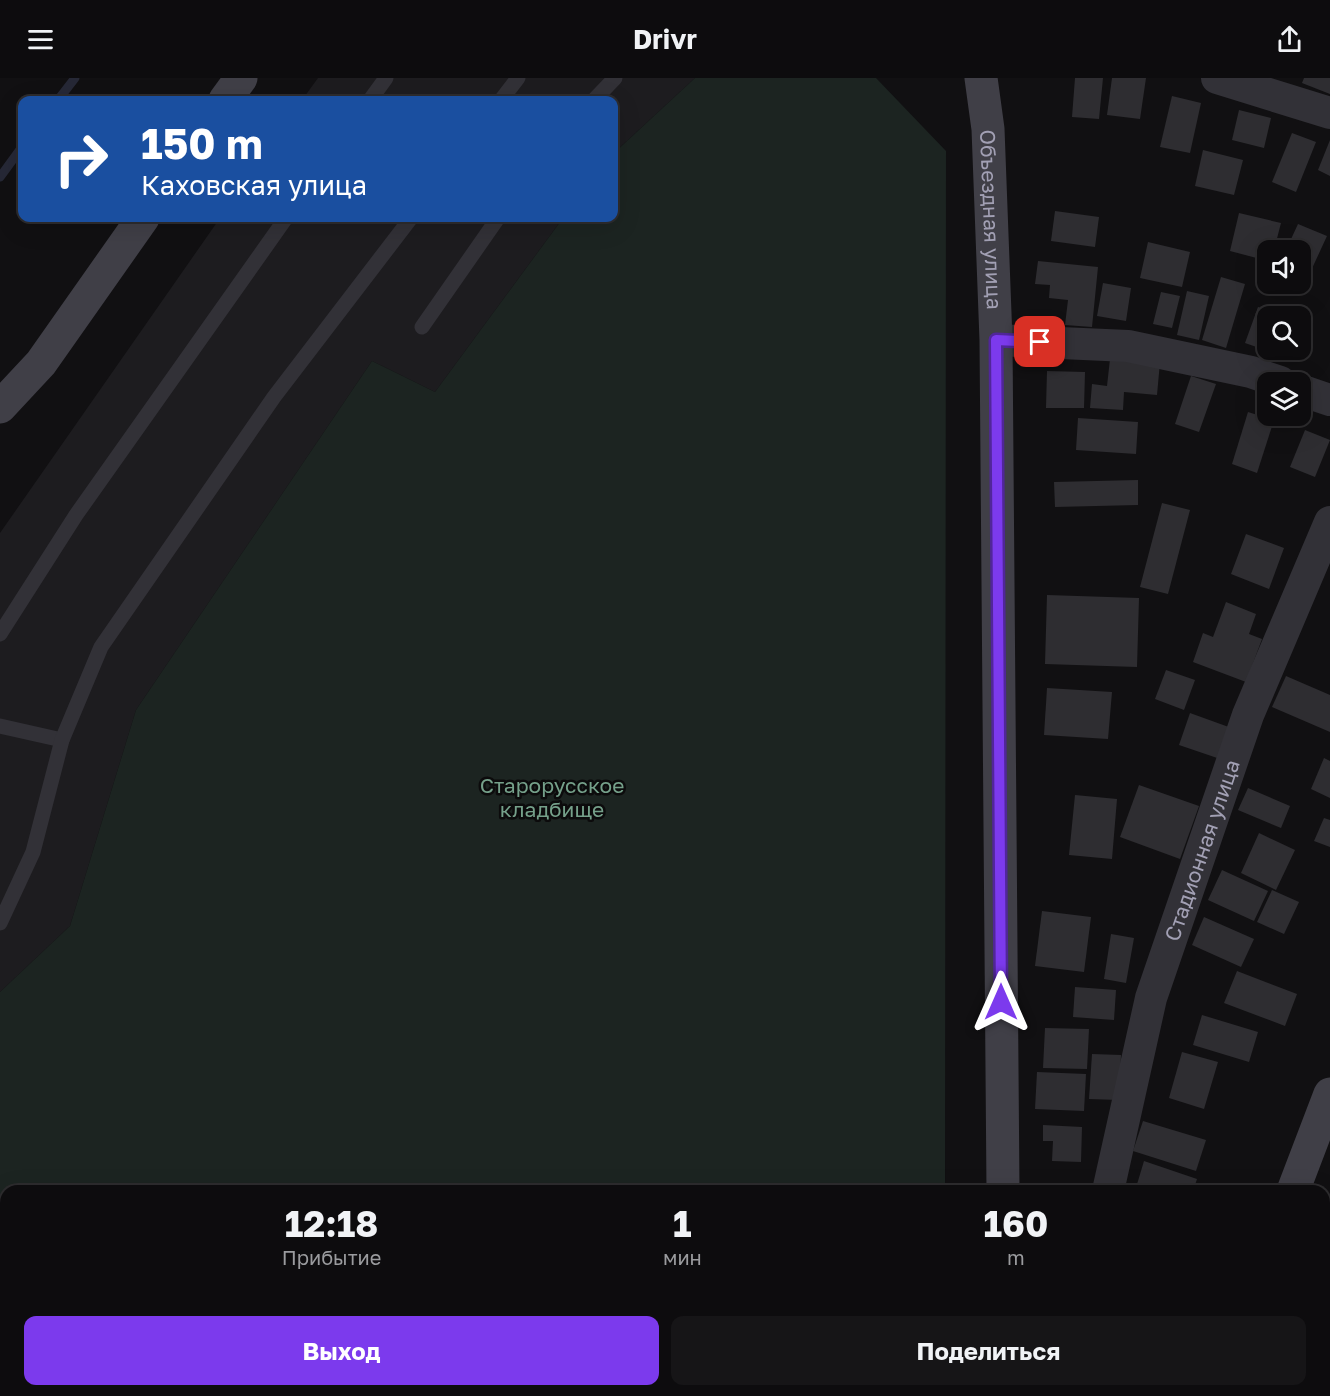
<!DOCTYPE html>
<html lang="ru">
<head>
<meta charset="utf-8">
<style>
  :root { --surface:#0d0c0e; --page:#161517; --text:#f1f3f6; --muted:#9a9b9e; --line:#2d2c2e; --accent:#7c3aed }
  body { margin:0; font-family:"Golos Text",sans-serif; background:var(--page); color:var(--text); height:100vh; display:flex; flex-direction:column; font-size:22px; white-space:nowrap }
  * { box-sizing:border-box; margin:0 }
  p { font-size:20px; color:var(--muted) }
  .icon { flex:none; width:33px; height:33px; fill:none; stroke:currentColor; stroke-width:2; stroke-linecap:round; stroke-linejoin:round }
  .map { position:relative; flex:1; overflow:hidden }
  .panel { position:absolute; left:0px; top:1107px; width:1330px; height:212px; display:flex; flex-direction:column; background:var(--surface); border-radius:18px 18px 0 0; box-shadow:0 6px 24px #0002,0 0 0 2px var(--line) }
  .panel>* { flex:none }
  .guide { position:absolute; left:18px; top:18px; width:600px; height:126px; border-radius:12px; box-shadow:0 6px 24px #0002,0 0 0 2px var(--line); background:#1a4fa0; color:#fff; overflow:hidden }
  .controls { position:absolute; left:1257px; top:162px; display:grid; gap:12px }
  .controls a { display:grid; place-items:center; width:54px; height:54px; border-radius:12px; background:var(--surface); box-shadow:0 6px 24px #0002,0 0 0 2px var(--line); font-size:30px }
  .pin { position:absolute; display:grid; place-items:center; width:51px; height:51px; color:#fff; margin:-26px; border-radius:12px; box-shadow:0 3px 9px #0006 }
  .me { position:absolute; width:66px; margin:-33px; rotate:0deg; stroke-linejoin:round; filter:drop-shadow(0 0 4px #0008) }
  .turn { display:flex; align-items:center; gap:21px; height:126px; padding:0 24px; font-size:27px }
  .turn .icon { width:78px; height:78px; stroke-width:2.5 }
  .turn b { display:block; font-size:42px; line-height:51px }
  .eta { display:flex; justify-content:space-evenly; align-items:center; height:102px; text-align:center }
  .eta b { font-size:36px; font-weight:700; line-height:42px }
  .primary-button { display:flex; gap:12px; margin-top:auto; padding:12px 24px }
  .primary-button a { flex:1; height:69px; border-radius:12px; background:var(--accent); color:#fff; font-size:24px; font-weight:700; line-height:69px; text-align:center }
  .primary-button a+a { background:var(--page); color:var(--text) }
  header { display:flex; justify-content:space-between; align-items:center; height:78px; padding:0 24px; background:var(--surface); font-size:27px; font-weight:700 }
  .map>svg:first-child { display:block }
  .built { fill:#1d1c1f }
  .green { fill:#1c2421 }
  .lines { fill:none; stroke-linecap:round; stroke-linejoin:round }
  .stream { stroke:#262836; stroke-width:9 }
  .building { fill:#2e2d31 }
  .service { stroke:#323137; stroke-width:15 }
  .minor { stroke:#323137; stroke-width:32 }
  .secondary { stroke:#403f47; stroke-width:33 }
  .route-casing { stroke:#51269a; stroke-width:15 }
  .route { stroke:#7c3aed; stroke-width:10 }
  .labels { text-anchor:middle; dominant-baseline:central; stroke-width:5; stroke-linejoin:round; paint-order:stroke }
  .street-label { font-size:21px; fill:#a2a0b4; stroke:#0c0b0c }
  .park-label { font-size:21px; fill:#75a08a; stroke:#0c0b0c }
</style>
</head>
<body>
<header><svg class="icon" aria-label="menu" viewBox="0 0 24 24"><path d="M4 6h16M4 12h16M4 18h16"/></svg>Drivr<svg class="icon" aria-label="share" viewBox="0 0 24 24"><path d="M12 15V3M7 8l5-5 5 5M5 13v7h14v-7"/></svg></header>
<div class="map">
<svg width="1330" height="1318" viewBox="0 0 1330 1318">
  <rect width="100%" height="100%" fill="#111012"/>
  <!-- built -->
  <g class="built">
    <polygon points="318,0 695,0 614,75 614,22 302,22"/>
    <polygon points="220,140 563,140 435,314 372,283 136,632 70,848 0,914 0,455"/>
  </g>
  <!-- green -->
  <polygon class="green" points="695,0 876,0 946,73 945,1113 6,1113 6,1312 944,1312 944,1318 0,1318 0,914 70,848 136,632 372,283 435,314 563,140 614,140 614,75"/>
  <g class="lines">
    <!-- stream -->
    <g class="stream">
      <polyline points="58,22 75,0"/>
      <polyline points="0,99 22,69"/>
    </g>
  </g>
  <!-- building -->
  <g class="building">
    <polygon points="1075,0 1103,0 1099,41 1072,39"/>
    <polygon points="1112,0 1146,0 1140,41 1107,37"/>
    <polygon points="1304,0 1330,0 1330,16 1302,5"/>
    <polygon points="1172,18 1201,25 1190,75 1160,69"/>
    <polygon points="1239,32 1271,40 1264,70 1232,62"/>
    <polygon points="1292,55 1316,64 1296,114 1272,104"/>
    <polygon points="1330,62 1330,98 1318,92"/>
    <polygon points="1203,72 1243,82 1234,117 1195,108"/>
    <polygon points="1055,133 1099,139 1095,169 1051,163"/>
    <polygon points="1239,135 1281,145 1274,172 1268,172 1268,183 1230,173"/>
    <polygon points="1298,146 1327,158 1309,197 1300,194 1300,172 1286,172"/>
    <polygon points="1148,164 1190,174 1182,209 1140,200"/>
    <polygon points="1038,183 1098,189 1092,249 1065,247 1068,222 1049,220 1050,207 1035,206"/>
    <polygon points="1221,199 1245,206 1226,270 1202,262"/>
    <polygon points="1103,205 1131,210 1126,243 1097,238"/>
    <polygon points="1187,213 1209,218 1199,262 1177,257"/>
    <polygon points="1161,214 1180,218 1172,250 1153,246"/>
    <polygon points="1258,229 1284,238 1268,238 1268,273 1245,265"/>
    <polygon points="1110,281 1160,284 1157,317 1124,314 1123,332 1090,330 1092,306 1107,308"/>
    <polygon points="1047,293 1085,294 1084,330 1046,330"/>
    <polygon points="1191,298 1216,306 1199,354 1175,346"/>
    <polygon points="1248,334 1274,342 1257,395 1232,386"/>
    <polygon points="1078,340 1138,344 1136,376 1076,372"/>
    <polygon points="1305,352 1330,362 1315,399 1290,389"/>
    <polygon points="1138,402 1138,427 1055,429 1054,404"/>
    <polygon points="1162,425 1190,432 1168,516 1140,509"/>
    <polygon points="1246,456 1284,470 1269,511 1231,496"/>
    <polygon points="1047,517 1139,520 1137,589 1045,586"/>
    <polygon points="1226,524 1256,536 1249,556 1262,561 1246,604 1193,584 1203,555 1213,559"/>
    <polygon points="1166,592 1195,602 1184,632 1155,621"/>
    <polygon points="1286,598 1330,617 1330,654 1272,629"/>
    <polygon points="1047,610 1112,614 1108,661 1044,657"/>
    <polygon points="1190,635 1237,652 1226,683 1179,667"/>
    <polygon points="1324,680 1330,683 1330,720 1311,711"/>
    <polygon points="1139,707 1199,728 1180,781 1120,759"/>
    <polygon points="1248,710 1290,728 1281,750 1238,732"/>
    <polygon points="1075,717 1117,721 1112,781 1069,777"/>
    <polygon points="1324,740 1330,742 1330,769 1314,763"/>
    <polygon points="1259,755 1295,772 1276,812 1241,795"/>
    <polygon points="1222,792 1268,813 1254,843 1208,822"/>
    <polygon points="1272,812 1299,824 1284,856 1257,844"/>
    <polygon points="1042,833 1091,839 1084,894 1035,888"/>
    <polygon points="1204,839 1254,861 1241,889 1192,867"/>
    <polygon points="1111,856 1134,860 1126,905 1104,901"/>
    <polygon points="1237,893 1297,916 1285,948 1224,925"/>
    <polygon points="1075,909 1116,912 1114,942 1073,939"/>
    <polygon points="1202,937 1258,954 1249,984 1193,967"/>
    <polygon points="1045,950 1089,951 1087,991 1043,990"/>
    <polygon points="1182,974 1218,984 1204,1031 1169,1020"/>
    <polygon points="1092,976 1121,977 1119,1022 1089,1021"/>
    <polygon points="1037,994 1086,996 1084,1033 1035,1031"/>
    <polygon points="1143,1043 1206,1062 1196,1093 1133,1073"/>
    <polygon points="1043,1047 1082,1049 1081,1084 1052,1083 1053,1063 1043,1063"/>
    <polygon points="1144,1083 1197,1101 1193,1113 1135,1113"/>
    <polygon points="1326,1260 1330,1262 1330,1318 1301,1318 1304,1312 1324,1312"/>
  </g>
  <g class="lines">
    <!-- service -->
    <g class="service">
      <polyline points="370,22 386,0"/>
      <polyline points="501,22 518,0"/>
      <polyline points="594,22 615,0"/>
      <polyline points="422,249 498,140"/>
      <polyline points="0,556 76,437 286,140"/>
      <polyline points="0,648 62,662"/>
      <polyline points="0,845 33,774 62,662 101,569 274,319 411,140"/>
    </g>
    <!-- minor -->
    <g class="minor">
      <polyline points="1217,0 1330,35"/>
      <polyline points="996,262 1128,268 1251,294 1280,304"/>
      <polyline points="1300,312 1330,322"/>
      <path id="s1" d="M1108 1113 1151 920 1248 637 1330 444"/>
    </g>
    <!-- secondary -->
    <g class="secondary">
      <path id="s2" d="M981 0 988 51 996 262 1003 1113"/>
      <polyline points="225,22 241,0"/>
      <polyline points="0,329 41,285 143,140"/>
      <polyline points="1293,1113 1330,1016"/>
      <polyline points="1044,1312 1049,1318"/>
      <polyline points="1001,1318 1002,1312"/>
      <polyline points="1215,1318 1217,1312"/>
    </g>
  </g>
  <g class="lines">
    <!-- route casing -->
    <g class="route-casing">
      <polyline id="route" points="1001,924 996,262 1040,264"/>
    </g>
    <!-- route -->
    <use href="#route" class="route"/>
  </g>
  <g class="labels">
    <!-- street labels -->
    <g class="street-label">
      <text stroke="none"><textPath href="#s2" startOffset="142">Объездная улица</textPath></text>
      <text stroke="none"><textPath href="#s1" startOffset="354">Стадионная улица</textPath></text>
    </g>
    <!-- park labels -->
    <g class="park-label">
      <text x="552" y="707">Старорусское<tspan x="552" dy="24">кладбище</tspan></text>
    </g>
  </g>
</svg>
<div class="controls">
<a><svg class="icon" aria-label="sound" viewBox="0 0 24 24"><path d="M4 9h4l5-4v14l-5-4H4zM17 9q2 3 0 6"/></svg></a>
<a><svg class="icon" aria-label="search" viewBox="0 0 24 24"><circle cx="10" cy="10" r="6"/><path d="M15 15l6 6"/></svg></a>
<a><svg class="icon" aria-label="layers" viewBox="0 0 24 24"><path d="M12 4l9 5-9 5-9-5zM3 14l9 5 9-5"/></svg></a>
</div>
<div class="pin" style="left:1040px;top:264px;background:#d93025"><svg class="icon" aria-label="arrive" viewBox="0 0 24 24"><path d="M6 21V4h12l-3 4 3 4H6"/></svg></div>
<svg class="me" style="left:1001px;top:924px" viewBox="-20 -20 40 40"><path d="M0-17L14 15 0 8-14 15z" fill="#7c3aed" stroke="#fff" stroke-width="4"/></svg>
<div class="guide">
<div class="turn"><svg class="icon" aria-label="right" viewBox="0 0 24 24"><path d="M7 20v-9h11M14 6l5 5-5 5"/></svg><div><b>150 m</b>Каховская улица</div></div>
</div>
<section class="panel">
<div class="eta">
<div><b>12:18</b><p>Прибытие</p></div>
<div><b>1</b><p>мин</p></div>
<div><b>160</b><p>m</p></div>
</div>
<div class="primary-button"><a>Выход</a><a>Поделиться</a></div>
</section>
</div>
</body>
</html>
